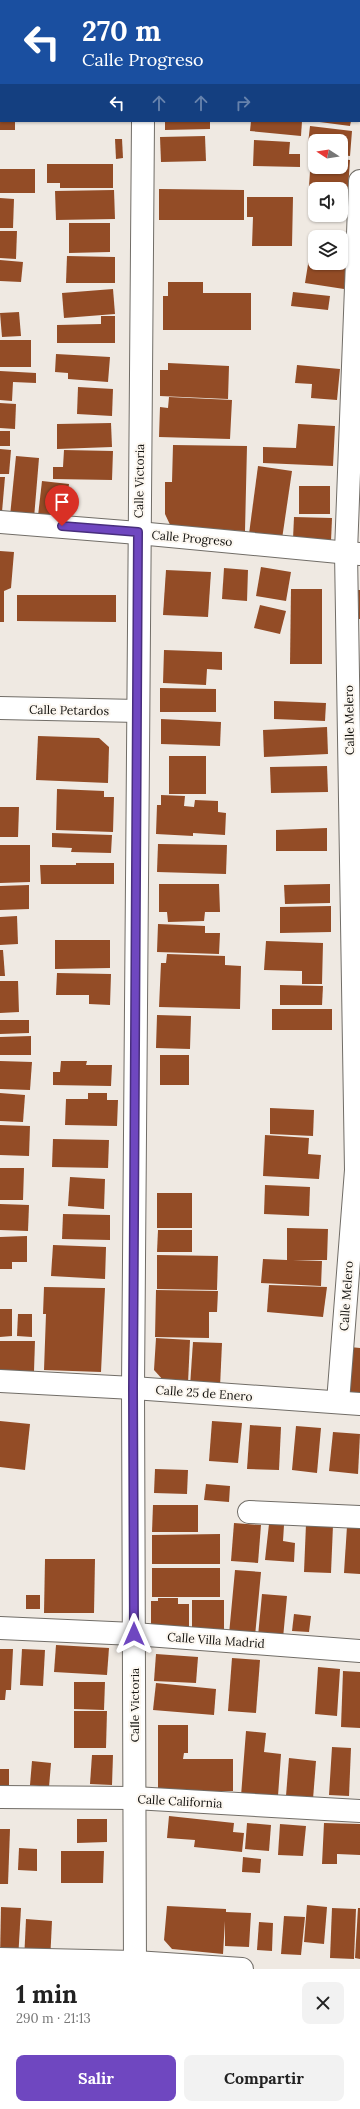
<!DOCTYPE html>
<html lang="es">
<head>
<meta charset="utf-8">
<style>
  :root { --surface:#fff; --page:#f2f2f2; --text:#222; --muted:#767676; --accent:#6f47c0 }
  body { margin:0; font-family:Lora,serif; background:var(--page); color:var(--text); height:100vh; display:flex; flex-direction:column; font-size:15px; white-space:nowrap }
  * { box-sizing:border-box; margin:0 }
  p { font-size:13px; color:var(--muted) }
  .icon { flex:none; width:22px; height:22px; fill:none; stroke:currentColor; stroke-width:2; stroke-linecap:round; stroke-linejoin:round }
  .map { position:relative; height:1969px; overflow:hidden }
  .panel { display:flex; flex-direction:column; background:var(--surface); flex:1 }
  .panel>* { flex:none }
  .top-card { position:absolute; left:0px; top:0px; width:360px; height:122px; box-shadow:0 1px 3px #0004; background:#1a4fa0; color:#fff; overflow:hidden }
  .needle { width:26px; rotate:282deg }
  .controls { position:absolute; left:308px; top:134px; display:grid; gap:8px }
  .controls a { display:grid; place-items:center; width:40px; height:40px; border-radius:8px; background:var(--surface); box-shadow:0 1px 3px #0004; font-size:20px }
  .pin { position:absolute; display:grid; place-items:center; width:34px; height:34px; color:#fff; margin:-41px -17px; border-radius:50% 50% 50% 0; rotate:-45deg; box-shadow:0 0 4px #0007 }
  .pin .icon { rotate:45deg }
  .me { position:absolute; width:44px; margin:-22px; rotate:0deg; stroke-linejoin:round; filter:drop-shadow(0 0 3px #0008) }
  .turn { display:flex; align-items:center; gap:14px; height:84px; padding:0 16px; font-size:18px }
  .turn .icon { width:52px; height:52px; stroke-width:2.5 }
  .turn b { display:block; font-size:28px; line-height:34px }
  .lanes { display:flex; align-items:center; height:38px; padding:0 16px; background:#0003; justify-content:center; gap:20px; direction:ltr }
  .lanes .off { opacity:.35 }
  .round { display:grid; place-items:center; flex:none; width:42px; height:42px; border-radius:8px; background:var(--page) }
  .overview { display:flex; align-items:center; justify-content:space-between; height:68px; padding:0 16px }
  h1 { font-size:24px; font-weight:700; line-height:30px }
  .cta { display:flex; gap:8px; margin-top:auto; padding:8px 16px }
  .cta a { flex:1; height:46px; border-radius:8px; background:var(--accent); color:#fff; font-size:16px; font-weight:700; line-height:46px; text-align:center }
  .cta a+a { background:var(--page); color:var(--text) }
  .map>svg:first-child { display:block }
  .building { fill:#934c26 }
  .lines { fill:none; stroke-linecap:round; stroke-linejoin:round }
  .minor-casing { stroke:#716d67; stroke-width:24 }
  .minor { stroke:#fff; stroke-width:22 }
  .route-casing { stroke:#482e7d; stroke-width:10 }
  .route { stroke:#6f47c0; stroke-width:7 }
  .labels { text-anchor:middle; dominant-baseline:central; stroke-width:4; stroke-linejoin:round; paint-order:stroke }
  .street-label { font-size:12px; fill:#12110e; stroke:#fcf7f0 }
</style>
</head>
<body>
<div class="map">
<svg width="360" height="1969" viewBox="0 0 360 1969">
  <rect width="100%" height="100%" fill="#efe9e2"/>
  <!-- building -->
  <g class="building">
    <rect x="0" y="121" width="15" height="9"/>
    <polygon points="165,121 210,121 210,129 165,130"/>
    <polygon points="251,121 302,121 301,136 250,131"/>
    <polygon points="312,121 351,121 350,126"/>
    <polygon points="310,126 352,131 350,156 341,155 341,141 315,141 315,153 312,152 312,144 308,144"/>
    <polygon points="205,136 206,161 161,162 160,137"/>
    <polygon points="115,139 122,139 123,158 116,159"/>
    <polygon points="254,140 290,142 289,154 300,154 300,167 253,166"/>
    <polygon points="311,157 315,157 315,167 341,167 341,159 350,160 348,189 309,186"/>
    <polygon points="47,164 113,164 113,188 60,188 60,183 47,183"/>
    <rect x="0" y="169" width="35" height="24"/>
    <polygon points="159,189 244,190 244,220 159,220"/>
    <polygon points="114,190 115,219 56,220 55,191"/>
    <polygon points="247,197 293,197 292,246 252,246 253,217 247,217"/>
    <polygon points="0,198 14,199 13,228 0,228"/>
    <polygon points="69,223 110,223 110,252 69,253"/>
    <polygon points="0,231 17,231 16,259 0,258"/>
    <polygon points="310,252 315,252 315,263 341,263 341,256 348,258 344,289 305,283"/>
    <polygon points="67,256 115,257 115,283 66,283"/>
    <polygon points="0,260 23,262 21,282 0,281"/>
    <polygon points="168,282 203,282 203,293 251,293 251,330 163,330 163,296 168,296"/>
    <polygon points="113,289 115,314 64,318 62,293"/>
    <polygon points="293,292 330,296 328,310 291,306"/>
    <polygon points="19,312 21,336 2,337 0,313"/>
    <polygon points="101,316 115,316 115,343 57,343 57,325 101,324"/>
    <rect x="0" y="340" width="31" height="27"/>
    <polygon points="56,354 110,357 108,382 68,379 68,373 55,372"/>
    <polygon points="168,363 229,366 228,399 160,396 160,370 168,370"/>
    <polygon points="297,365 340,369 337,400 311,398 312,384 295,383"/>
    <polygon points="0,371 36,373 36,383 13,382 12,401 0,400"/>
    <polygon points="78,387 113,389 112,416 77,414"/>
    <polygon points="169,397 232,400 230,439 159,437 160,407 168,408"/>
    <polygon points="0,403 16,404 15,429 0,428"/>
    <polygon points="111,423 112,447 57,449 57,424"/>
    <polygon points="298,424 335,426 333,466 263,463 263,447 296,448"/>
    <rect x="0" y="431" width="10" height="15"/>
    <polygon points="173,445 247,446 245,531 172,529 165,514 165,482 172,482"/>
    <polygon points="0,449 11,450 9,474 0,474"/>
    <polygon points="64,450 113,451 112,480 53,479 53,467 63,467"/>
    <polygon points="16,456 39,458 34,518 10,516"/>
    <polygon points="258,466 292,471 282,539 249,534"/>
    <polygon points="0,477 5,477 2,512 0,512"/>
    <polygon points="42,481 69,484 64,520 38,516"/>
    <rect x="299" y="486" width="31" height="28"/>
    <polygon points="294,517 332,518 331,541 293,539"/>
    <polygon points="0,551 14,552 11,588 4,591 4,622 0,622"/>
    <polygon points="261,567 291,572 286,601 256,596"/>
    <polygon points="224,568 248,570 247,601 222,599"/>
    <polygon points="166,570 211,572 208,617 163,615"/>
    <polygon points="291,589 322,589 322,664 290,664"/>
    <polygon points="358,590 360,590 360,619 359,619"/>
    <polygon points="17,595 116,595 116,622 17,621"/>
    <polygon points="260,605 286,611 280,634 254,628"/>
    <polygon points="164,650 222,652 222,670 207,669 206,685 163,683"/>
    <polygon points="160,688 216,689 216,712 160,712"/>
    <polygon points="274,701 326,703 325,721 274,719"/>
    <polygon points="161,719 221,722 220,746 161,744"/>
    <polygon points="327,727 328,754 264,757 263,730"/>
    <polygon points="38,736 99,738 109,747 108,783 36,780"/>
    <rect x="169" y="756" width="37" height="38"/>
    <polygon points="327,766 328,792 271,793 270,767"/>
    <polygon points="57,789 104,791 104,797 114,797 113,832 56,830"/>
    <polygon points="161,795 185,796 184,806 194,807 195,800 218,801 218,812 226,813 225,835 193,833 193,836 156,834 157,805 161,805"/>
    <polygon points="0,807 19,807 18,837 0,837"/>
    <polygon points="327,828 327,851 276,851 276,830"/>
    <polygon points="52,833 112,835 111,853 71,852 72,848 52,847"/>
    <polygon points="158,844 227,845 226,874 157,872"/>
    <polygon points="0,845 30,845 30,882 0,883"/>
    <polygon points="76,863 114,863 114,884 41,884 40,865 76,865"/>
    <polygon points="159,884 219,884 220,912 205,912 204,921 168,922 167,912 159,912"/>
    <polygon points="330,884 330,903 285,904 284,885"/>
    <polygon points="29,885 29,909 0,910 0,886"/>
    <polygon points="331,906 331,932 280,933 280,907"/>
    <polygon points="17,916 18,944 0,945 0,917"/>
    <polygon points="158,924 205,926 205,933 220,933 219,954 157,952"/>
    <polygon points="55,940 110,940 110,968 55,969"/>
    <polygon points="266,941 323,943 322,984 302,984 302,971 264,970"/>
    <polygon points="0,950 3,950 5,976 0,976"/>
    <polygon points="167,954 225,956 225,965 241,966 240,1009 159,1007 161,963 166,963"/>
    <polygon points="57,973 111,974 110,1005 89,1004 89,995 56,995"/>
    <polygon points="0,981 18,981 19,1012 0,1013"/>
    <polygon points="280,985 323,986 322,1005 280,1005"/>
    <rect x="272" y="1009" width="60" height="21"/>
    <polygon points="157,1015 191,1016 190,1049 156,1048"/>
    <polygon points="0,1020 29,1020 29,1033 0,1034"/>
    <polygon points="31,1036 31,1055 0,1055 0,1037"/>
    <rect x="160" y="1055" width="29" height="30"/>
    <polygon points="0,1061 32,1062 30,1090 0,1089"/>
    <polygon points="61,1061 87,1061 86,1065 112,1065 111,1086 53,1085 53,1072 60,1072"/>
    <polygon points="0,1093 25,1095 23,1122 0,1121"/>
    <polygon points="88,1093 107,1093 107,1100 118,1100 117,1126 65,1125 66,1099 88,1099"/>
    <polygon points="270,1108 314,1110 313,1136 270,1134"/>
    <polygon points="0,1125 30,1126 29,1156 0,1155"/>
    <polygon points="265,1135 309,1138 308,1154 321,1155 319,1179 263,1176"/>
    <polygon points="53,1139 109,1140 108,1168 52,1167"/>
    <polygon points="0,1168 24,1168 23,1200 0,1200"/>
    <polygon points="70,1177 105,1179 104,1209 68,1206"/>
    <polygon points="265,1185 310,1187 309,1216 264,1214"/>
    <rect x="157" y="1193" width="35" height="35"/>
    <polygon points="0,1204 29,1205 28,1231 0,1230"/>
    <polygon points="63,1214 110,1215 110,1240 62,1239"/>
    <polygon points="287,1228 328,1229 327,1260 293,1260 322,1261 321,1286 261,1283 263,1259 287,1260"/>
    <polygon points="158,1230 192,1230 192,1252 157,1252"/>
    <polygon points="27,1236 27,1262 12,1262 12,1269 0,1269 0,1237"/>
    <polygon points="53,1245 106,1247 105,1279 51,1276"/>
    <polygon points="157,1255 218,1256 217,1290 157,1289"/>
    <polygon points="269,1285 327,1287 323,1317 267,1312"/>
    <polygon points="44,1287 105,1288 101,1372 44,1370 46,1314 43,1314"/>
    <polygon points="156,1290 218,1291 217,1312 209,1312 209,1338 155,1337"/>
    <polygon points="0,1309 12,1309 12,1336 0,1337"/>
    <polygon points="18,1314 32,1314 32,1337 17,1336"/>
    <polygon points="156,1338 190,1340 188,1383 164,1381 154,1370"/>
    <polygon points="0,1341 35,1341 34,1371 0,1371"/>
    <polygon points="193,1342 222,1343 220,1387 190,1386"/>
    <polygon points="350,1347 360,1348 360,1397 345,1396"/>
    <polygon points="0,1421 30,1424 25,1470 0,1467"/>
    <polygon points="212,1421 242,1423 238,1463 209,1461"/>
    <polygon points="250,1425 281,1427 279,1470 247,1469"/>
    <polygon points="296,1426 321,1428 317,1473 292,1470"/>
    <polygon points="333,1432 360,1434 358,1474 329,1471"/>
    <polygon points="155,1469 188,1470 187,1494 154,1493"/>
    <polygon points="206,1484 230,1486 229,1502 204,1500"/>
    <polygon points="153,1505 198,1505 198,1532 152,1532"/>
    <polygon points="234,1523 261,1525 258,1563 231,1561"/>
    <polygon points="269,1524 284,1525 283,1541 295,1543 294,1562 265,1560"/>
    <polygon points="306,1524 333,1525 331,1573 304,1572"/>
    <polygon points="347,1526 360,1527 360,1574 344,1573"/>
    <polygon points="220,1534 220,1564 152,1564 152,1535"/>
    <polygon points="45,1559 95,1559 94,1613 44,1613"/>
    <rect x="152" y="1568" width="68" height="29"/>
    <polygon points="235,1570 261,1572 255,1636 229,1634"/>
    <polygon points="262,1594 287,1596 283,1638 258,1636"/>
    <rect x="26" y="1595" width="14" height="14"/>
    <polygon points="158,1598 178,1598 178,1604 189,1604 189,1630 158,1629 151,1624 151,1601 158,1601"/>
    <rect x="192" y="1600" width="32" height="31"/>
    <polygon points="294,1614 311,1616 309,1632 292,1631"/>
    <polygon points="56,1645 109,1648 107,1675 54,1672"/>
    <polygon points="0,1649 13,1649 11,1690 6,1690 5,1700 0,1700"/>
    <polygon points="22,1649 45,1650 43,1686 20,1685"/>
    <polygon points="156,1654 198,1657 196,1683 154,1681"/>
    <polygon points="232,1658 260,1660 256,1713 228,1711"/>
    <polygon points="318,1667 340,1669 337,1716 315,1714"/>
    <polygon points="343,1671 360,1672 360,1728 341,1727"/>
    <polygon points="74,1682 105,1682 104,1710 74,1709"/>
    <polygon points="156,1683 216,1689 214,1715 153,1710"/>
    <polygon points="74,1711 107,1711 106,1748 74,1748"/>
    <polygon points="158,1725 188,1725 188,1753 184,1753 183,1759 233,1759 233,1791 158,1791"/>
    <polygon points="246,1731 266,1733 264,1752 281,1754 278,1796 241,1796"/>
    <polygon points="332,1747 351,1748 349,1796 329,1795"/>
    <polygon points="92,1755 113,1755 112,1785 90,1784"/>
    <polygon points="289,1758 316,1761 313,1799 286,1796"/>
    <polygon points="32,1761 51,1763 49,1787 30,1785"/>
    <polygon points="0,1769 9,1769 9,1787 0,1786"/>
    <polygon points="169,1816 234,1823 233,1832 244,1833 242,1852 194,1847 195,1840 167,1838"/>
    <polygon points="77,1819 107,1819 107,1842 77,1843"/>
    <polygon points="247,1823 271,1825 269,1851 245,1849"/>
    <polygon points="324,1823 360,1824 360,1855 337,1854 337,1864 322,1864"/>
    <polygon points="280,1824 306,1826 303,1856 278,1855"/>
    <polygon points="0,1829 10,1829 8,1884 0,1884"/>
    <polygon points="19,1848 37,1849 37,1871 18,1870"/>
    <polygon points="61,1851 104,1851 103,1883 61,1883"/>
    <polygon points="243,1857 261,1859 260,1873 242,1872"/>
    <polygon points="307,1905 327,1907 324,1944 304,1942"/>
    <polygon points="167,1906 226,1909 226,1912 251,1913 249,1947 225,1946 225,1921 223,1954 172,1949 164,1940"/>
    <polygon points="1,1907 21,1908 18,1960 0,1959"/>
    <polygon points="332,1908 356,1909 354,1959 330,1958"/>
    <polygon points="358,1908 360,1908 360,1959 355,1958"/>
    <polygon points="284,1916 305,1917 301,1955 281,1954"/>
    <polygon points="26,1919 52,1921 50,1962 24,1961"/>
    <polygon points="259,1922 273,1923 272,1951 257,1950"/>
  </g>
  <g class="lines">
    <!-- minor casing -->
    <g class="minor-casing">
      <g id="minor">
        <polyline points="144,1 144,0"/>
        <polyline points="0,522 138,533 360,554"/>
        <polyline points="0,708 138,711"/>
        <polyline points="0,1381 133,1388 360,1404"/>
        <polyline points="338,1402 356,1170 346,552 360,181"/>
        <polyline points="249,1512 360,1517"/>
        <polyline points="0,1628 134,1634 360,1651"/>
        <polyline points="0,1797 134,1798 360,1811"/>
        <polyline points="0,1959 135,1962 242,1969"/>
        <polyline points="135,1969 133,1388 143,121"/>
      </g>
    </g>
    <!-- minor -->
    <use href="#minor" class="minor"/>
  </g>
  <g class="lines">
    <!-- route casing -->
    <g class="route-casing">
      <polyline id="route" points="62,526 138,532 133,1388 134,1634"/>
    </g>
    <!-- route -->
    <use href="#route" class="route"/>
  </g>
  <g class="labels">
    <!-- street labels -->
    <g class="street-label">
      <text transform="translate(139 481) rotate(-89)">Calle Victoria</text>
      <text transform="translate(192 538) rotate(5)">Calle Progreso</text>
      <text transform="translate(69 710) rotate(1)">Calle Petardos</text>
      <text transform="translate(349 720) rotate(-91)">Calle Melero</text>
      <text transform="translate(346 1296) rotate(-86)">Calle Melero</text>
      <text transform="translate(204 1393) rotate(4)">Calle 25 de Enero</text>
      <text transform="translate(216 1640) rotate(4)">Calle Villa Madrid</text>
      <text transform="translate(134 1705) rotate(-90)">Calle Victoria</text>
      <text transform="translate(180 1801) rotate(3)">Calle California</text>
    </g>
  </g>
</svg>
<div class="controls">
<a><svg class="needle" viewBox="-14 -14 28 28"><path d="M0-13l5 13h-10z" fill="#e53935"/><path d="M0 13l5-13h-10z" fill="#767676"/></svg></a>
<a><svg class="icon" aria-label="sound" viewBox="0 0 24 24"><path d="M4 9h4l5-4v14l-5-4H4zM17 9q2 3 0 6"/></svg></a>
<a><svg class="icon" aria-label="layers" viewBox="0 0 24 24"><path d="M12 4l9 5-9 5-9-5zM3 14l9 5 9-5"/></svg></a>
</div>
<div class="pin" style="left:62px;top:526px;background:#d93025"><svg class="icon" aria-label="arrive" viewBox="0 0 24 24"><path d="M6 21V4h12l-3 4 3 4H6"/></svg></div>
<svg class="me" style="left:134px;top:1634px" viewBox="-20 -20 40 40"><path d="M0-17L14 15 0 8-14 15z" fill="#6f47c0" stroke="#fff" stroke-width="4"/></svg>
<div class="top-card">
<div class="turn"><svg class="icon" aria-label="left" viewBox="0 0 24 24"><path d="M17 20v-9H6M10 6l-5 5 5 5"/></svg><div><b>270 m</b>Calle Progreso</div></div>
<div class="lanes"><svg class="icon" aria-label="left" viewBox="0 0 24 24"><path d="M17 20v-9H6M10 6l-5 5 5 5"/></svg><svg class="icon off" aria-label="ahead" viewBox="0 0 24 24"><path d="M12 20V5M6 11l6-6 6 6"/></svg><svg class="icon off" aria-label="ahead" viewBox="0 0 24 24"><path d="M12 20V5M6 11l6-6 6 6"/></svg><svg class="icon off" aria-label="right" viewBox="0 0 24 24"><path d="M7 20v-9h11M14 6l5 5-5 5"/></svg></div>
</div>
</div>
<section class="panel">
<div class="overview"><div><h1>1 min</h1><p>290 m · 21:13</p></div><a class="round"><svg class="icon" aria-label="close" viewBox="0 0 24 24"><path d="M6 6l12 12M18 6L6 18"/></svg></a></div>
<div class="cta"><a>Salir</a><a>Compartir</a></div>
</section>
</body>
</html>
